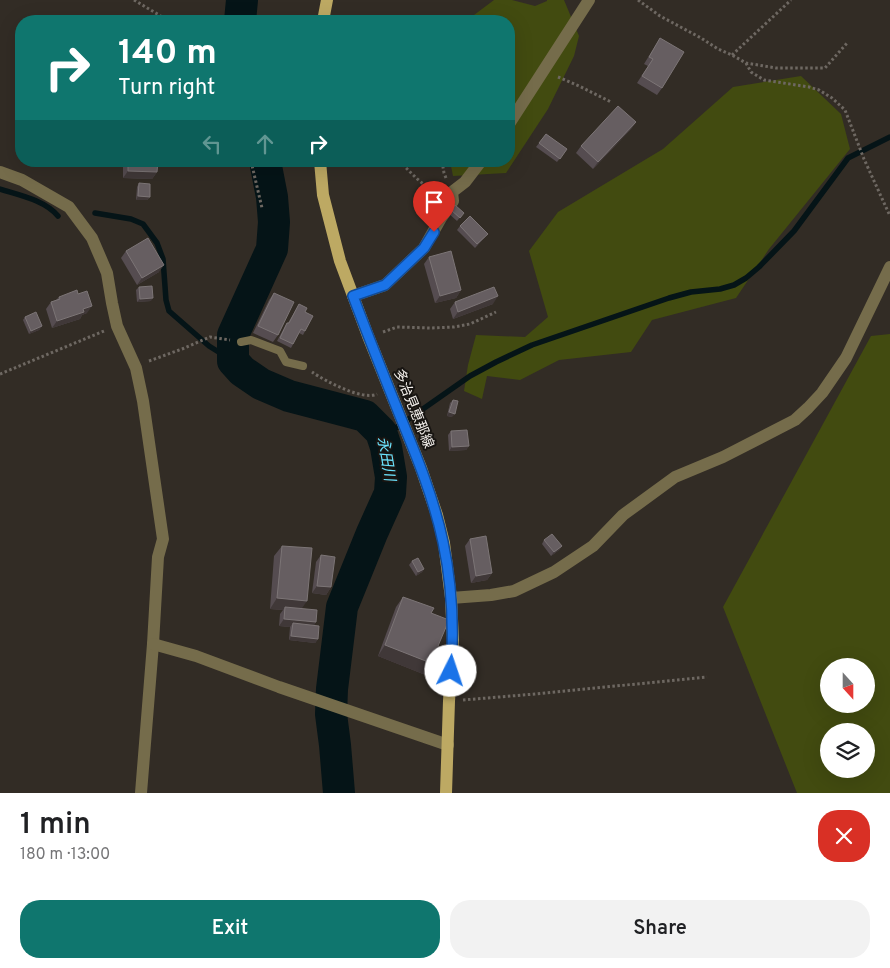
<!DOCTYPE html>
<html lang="en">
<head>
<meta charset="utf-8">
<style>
  :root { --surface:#fff; --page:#f2f2f2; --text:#202124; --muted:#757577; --accent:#0f766e }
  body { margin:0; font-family:Overpass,"Noto Sans JP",sans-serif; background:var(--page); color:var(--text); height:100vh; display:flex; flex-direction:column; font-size:19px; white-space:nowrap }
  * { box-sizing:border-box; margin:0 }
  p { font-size:16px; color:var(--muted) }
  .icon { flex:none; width:28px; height:28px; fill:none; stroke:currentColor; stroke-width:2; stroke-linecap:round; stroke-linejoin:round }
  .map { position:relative; height:793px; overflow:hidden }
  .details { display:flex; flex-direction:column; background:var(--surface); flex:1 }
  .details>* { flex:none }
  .banner { position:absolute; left:15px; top:15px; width:500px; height:152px; border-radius:20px; box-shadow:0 5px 20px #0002; background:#0f766e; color:#fff; overflow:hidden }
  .needle { width:32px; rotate:159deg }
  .controls { position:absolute; left:820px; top:658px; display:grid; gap:10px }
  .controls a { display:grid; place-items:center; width:55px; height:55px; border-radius:50%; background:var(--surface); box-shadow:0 5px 20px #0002; font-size:25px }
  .pin { position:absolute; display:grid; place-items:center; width:42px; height:42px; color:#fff; margin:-51px -21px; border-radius:50% 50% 50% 0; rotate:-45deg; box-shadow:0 0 5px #0007 }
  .pin .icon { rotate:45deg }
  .me { position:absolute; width:55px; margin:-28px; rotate:4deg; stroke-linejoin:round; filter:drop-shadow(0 0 4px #0008) }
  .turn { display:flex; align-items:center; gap:18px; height:105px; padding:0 20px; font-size:22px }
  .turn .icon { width:65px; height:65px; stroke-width:2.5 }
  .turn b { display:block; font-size:35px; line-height:42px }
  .lanes { display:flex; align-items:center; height:48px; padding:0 20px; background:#0003; justify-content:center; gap:25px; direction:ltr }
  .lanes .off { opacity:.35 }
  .round { display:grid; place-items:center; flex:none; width:52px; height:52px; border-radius:20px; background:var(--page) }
  .headline { display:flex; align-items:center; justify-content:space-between; height:85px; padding:0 20px }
  h1 { font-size:30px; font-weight:600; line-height:38px }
  .primary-button { display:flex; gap:10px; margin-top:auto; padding:10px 20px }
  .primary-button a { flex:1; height:58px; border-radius:20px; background:var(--accent); color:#fff; font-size:20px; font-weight:600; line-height:58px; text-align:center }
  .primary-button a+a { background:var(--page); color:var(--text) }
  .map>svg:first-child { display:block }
  .green { fill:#424b10; fill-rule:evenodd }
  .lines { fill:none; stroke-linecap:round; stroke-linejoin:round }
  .stream { stroke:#051417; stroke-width:5.5 }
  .river { stroke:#051417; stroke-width:32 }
  .path { stroke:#6e6862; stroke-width:3; stroke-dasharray:2.5 2.5; stroke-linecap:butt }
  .lane { stroke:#756c4b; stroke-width:8 }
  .street { stroke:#756c4b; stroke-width:12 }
  .primary { stroke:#bda963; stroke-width:12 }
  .wall { fill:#554c50 }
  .shaded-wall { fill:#403838 }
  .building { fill:#665e61; stroke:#7c7576 }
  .route-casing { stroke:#114b97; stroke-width:12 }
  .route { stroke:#1a73e8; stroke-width:9 }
  .labels { text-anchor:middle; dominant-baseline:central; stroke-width:4; stroke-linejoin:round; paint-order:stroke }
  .street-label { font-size:14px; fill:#f4f0ec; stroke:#181512 }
  .water-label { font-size:15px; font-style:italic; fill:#6be2fc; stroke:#181512 }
</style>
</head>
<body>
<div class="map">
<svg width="890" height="793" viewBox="0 0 890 793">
  <rect width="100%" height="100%" fill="#322c25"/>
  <!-- green -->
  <g class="green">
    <polygon points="494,0 512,0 535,6 547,1 547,0 564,0 579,36 574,56 548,109 506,173 453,176 450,161 509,161 509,21 477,21 474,15"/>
    <polygon points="801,76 841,114 850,149 769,249 736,298 652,320 631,352 559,360 520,380 487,376 482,399 464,391 468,365 476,335 525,337 548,317 529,251 558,212 663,149 733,87"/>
    <path d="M890 334V793H797L723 607 871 336ZM866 666V704H829V666ZM866 731V769H829V731Z"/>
  </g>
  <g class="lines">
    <!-- stream -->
    <g class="stream">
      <path d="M0 189C19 195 45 200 58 216"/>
      <polyline points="95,213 131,219 143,224 157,243 163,259 166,300 169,311 209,346 233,361"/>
      <polyline points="383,437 470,376 496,362 532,345 669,298 691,292 720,289 734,285 746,278 759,267 794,231 848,158 890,137"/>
    </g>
    <!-- river -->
    <g class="river">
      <polyline points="240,21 242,0"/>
      <polyline points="265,161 272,197 274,222 272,249 233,335 233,361 242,371 261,384 289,396 350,412 365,416 381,432 386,447 391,477 390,493 372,533 342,607 332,689 331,714 335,745 339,793"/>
    </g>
    <!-- path -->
    <g class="path">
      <polyline points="134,0 169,21"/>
      <polyline points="638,0 660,16 701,38 718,49 732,55 746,63 776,68 825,68 848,42"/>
      <polyline points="732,55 791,0"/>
      <polyline points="746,63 751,72 764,80 809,87 819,90 832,98 845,110 864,159 890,216"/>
      <polyline points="558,77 579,86 611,102"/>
      <polyline points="251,161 262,208"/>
      <path d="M399 161C409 170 425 190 438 191"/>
      <polyline points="442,161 444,173 446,178"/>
      <polyline points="383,332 397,327 431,328 454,327 470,324 496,312"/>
      <polyline points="149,361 182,349 210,337 230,340"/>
      <path d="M312 372C325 381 363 401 377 394"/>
      <polyline points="0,374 104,331"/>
      <polyline points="463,700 535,694 707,677"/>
    </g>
    <!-- lane -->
    <polyline class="lane" points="241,342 251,340 280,351 286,362 303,366"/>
    <!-- street -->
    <g class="street">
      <polyline points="509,124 589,0"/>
      <polyline points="0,172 22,180 69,207 92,238 107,273 112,303 117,326 136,368 143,401 163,539 158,557 153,644 141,793"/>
      <polyline points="353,296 385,285 424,248 441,218 453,201 452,192 465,182 481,161"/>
      <polyline points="451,598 491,595 514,591 554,572 593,546 623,515 675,477 723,457 795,420 808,408 822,393 846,358 890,267"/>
      <polyline points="153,644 196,656 279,687 448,745"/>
    </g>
    <!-- primary -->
    <g class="primary">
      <polyline points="323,21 327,0"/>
      <polyline points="320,161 323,195 340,261 368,336 421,468 437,515 444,543 451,598 453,640 449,701 446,793"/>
    </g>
  </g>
  <!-- wall -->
  <g class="wall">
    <polygon points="660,38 662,88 657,95 637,83 648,66 644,64"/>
    <polygon points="636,122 631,129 593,169 576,153 581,146"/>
    <polygon points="546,134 567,149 557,162 536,147"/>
    <polygon points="125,161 158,161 157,172 152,179 123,178 123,165"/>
    <polygon points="139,183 150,197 147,200 136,200 137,187"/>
    <polygon points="451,210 461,216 457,221 448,213"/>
    <polygon points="460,226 485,237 475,248 457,230"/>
    <polygon points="126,251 159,272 137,285 121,258"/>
    <polygon points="429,257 461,290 456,298 435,303 424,264"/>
    <polygon points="139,287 151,301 137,302 136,290"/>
    <polygon points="274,293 278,335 273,342 253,333 269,300"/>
    <polygon points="59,297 87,313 82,315 80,319 52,328 46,309 51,302 56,300"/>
    <polygon points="455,302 493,304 453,319 450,309"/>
    <polygon points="299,304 305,312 305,331 303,335 299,333 291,348 277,341 285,326 287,323 288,323"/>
    <polygon points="25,317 42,326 39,330 29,334 23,320"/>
    <polygon points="453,400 452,417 447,416 450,403"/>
    <polygon points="451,431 469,446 466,450 449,451 448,435"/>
    <polygon points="470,539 492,573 487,580 471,583 465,546"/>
    <polygon points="544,540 562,546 559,550 551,556 542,544"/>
    <polygon points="282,546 302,609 316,622 314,625 318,639 315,643 289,640 290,627 279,626 280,614 283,610 270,609 274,556"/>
    <polygon points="321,555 331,587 326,595 312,593 316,562"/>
    <polygon points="412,561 424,569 422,572 416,576 409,565"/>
    <polygon points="403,597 431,613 438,646 433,678 378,656 396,607"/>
  </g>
  <!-- shaded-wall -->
  <g class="shaded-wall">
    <polygon points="636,122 631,129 593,169 598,162"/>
    <polygon points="128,171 157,172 152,179 123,178"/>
    <polygon points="138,196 150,197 147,200 136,200"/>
    <polygon points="164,265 159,272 137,285 142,278"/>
    <polygon points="461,290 456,298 435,303 440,296"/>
    <polygon points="498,296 493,304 453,319 458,312"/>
    <polygon points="153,298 151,301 137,302 140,299"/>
    <polygon points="92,306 87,313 82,315 80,319 52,328 57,321 83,309"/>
    <polygon points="42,326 39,330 29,334 31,331"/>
    <polygon points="449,412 455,414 452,417 447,416"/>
    <polygon points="469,446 466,450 449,451 452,447"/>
    <polygon points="562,546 559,550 551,556 554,552"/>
    <polygon points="424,569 422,572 416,576 418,572"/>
    <polygon points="492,573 487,580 471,583 476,576"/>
    <polygon points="317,586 331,587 326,595 312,593"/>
    <polygon points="277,598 307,601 300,611 285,607 283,610 270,609"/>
    <polygon points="284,619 316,622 311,629 293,623 290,627 279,626"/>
    <polygon points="291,636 318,639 315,643 289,640"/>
    <polygon points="385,645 441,667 433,678 378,656"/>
  </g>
  <!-- building -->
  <g class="building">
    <polygon points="660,38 684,52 662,88 642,76 653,59 649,57"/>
    <polygon points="618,106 636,122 598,162 581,146"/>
    <polygon points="546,134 567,149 560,159 539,143"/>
    <polygon points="128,161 158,161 157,172 128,171"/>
    <polygon points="139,183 150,184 150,197 138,196"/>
    <polygon points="455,205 464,213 460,218 451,210"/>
    <polygon points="470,216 488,234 477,244 460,226"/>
    <polygon points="148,238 164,265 142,278 126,251"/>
    <polygon points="451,251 461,290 440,296 429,257"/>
    <polygon points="152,286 153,298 140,299 139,287"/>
    <polygon points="494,287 498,296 458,312 455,302"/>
    <polygon points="77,290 78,294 87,291 92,306 83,309 84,312 57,321 51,302 60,299 59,297"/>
    <polygon points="274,293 294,302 278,335 258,326"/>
    <polygon points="299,304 307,308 305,312 313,316 305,331 301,329 293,344 280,338 287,323 289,323"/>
    <polygon points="36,312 42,326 31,331 25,317"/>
    <polygon points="453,400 458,401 455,414 449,412"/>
    <polygon points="467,430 469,446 452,447 451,431"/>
    <polygon points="552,534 562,546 554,552 544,540"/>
    <polygon points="486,536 492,573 476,576 470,539"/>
    <polygon points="282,546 312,548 307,601 277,598"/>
    <polygon points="321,555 335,557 331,587 317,586"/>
    <polygon points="418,558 424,569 418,572 412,561"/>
    <polygon points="403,597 434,608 431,613 449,620 438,646 447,650 441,667 385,645"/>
    <polygon points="285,607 317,610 316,622 284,619"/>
    <polygon points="293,623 319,626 318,639 291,636"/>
  </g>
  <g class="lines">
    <!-- route casing -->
    <g class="route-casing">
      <path id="route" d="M434 232 424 248 385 285 353 296C368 336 384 376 400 416 417 457 434 499 443 542 452 584 454 628 451 671"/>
    </g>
    <!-- route -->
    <use href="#route" class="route"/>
  </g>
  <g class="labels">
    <!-- street labels -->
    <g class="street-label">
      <text transform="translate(413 409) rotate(68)">多治見恵那線</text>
    </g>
    <!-- water labels -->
    <g class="water-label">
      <text transform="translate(385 459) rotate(80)">永田川</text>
    </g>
  </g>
</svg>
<div class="controls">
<a><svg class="needle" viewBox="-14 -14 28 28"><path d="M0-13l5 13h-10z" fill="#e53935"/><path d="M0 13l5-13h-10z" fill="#757577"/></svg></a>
<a><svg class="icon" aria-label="layers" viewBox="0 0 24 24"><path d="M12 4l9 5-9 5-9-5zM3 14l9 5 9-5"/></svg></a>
</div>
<div class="pin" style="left:434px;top:232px;background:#d93025"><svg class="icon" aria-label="arrive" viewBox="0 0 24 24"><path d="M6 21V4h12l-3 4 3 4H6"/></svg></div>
<svg class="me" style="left:451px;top:671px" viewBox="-20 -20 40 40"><circle r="19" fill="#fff"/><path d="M0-13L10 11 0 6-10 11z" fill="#1a73e8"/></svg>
<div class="banner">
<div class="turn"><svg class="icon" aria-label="right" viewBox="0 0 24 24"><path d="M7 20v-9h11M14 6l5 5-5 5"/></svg><div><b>140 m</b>Turn right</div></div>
<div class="lanes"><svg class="icon off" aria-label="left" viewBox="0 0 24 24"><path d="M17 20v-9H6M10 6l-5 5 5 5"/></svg><svg class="icon off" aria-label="ahead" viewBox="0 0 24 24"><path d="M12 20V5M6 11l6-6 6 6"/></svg><svg class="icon" aria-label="right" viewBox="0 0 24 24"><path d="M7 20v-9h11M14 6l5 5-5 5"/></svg></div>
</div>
</div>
<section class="details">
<div class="headline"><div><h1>1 min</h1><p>180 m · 13:00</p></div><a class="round" style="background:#d93025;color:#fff"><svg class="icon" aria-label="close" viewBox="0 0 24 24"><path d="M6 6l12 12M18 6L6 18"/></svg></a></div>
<div class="primary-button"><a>Exit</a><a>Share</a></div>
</section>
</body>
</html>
